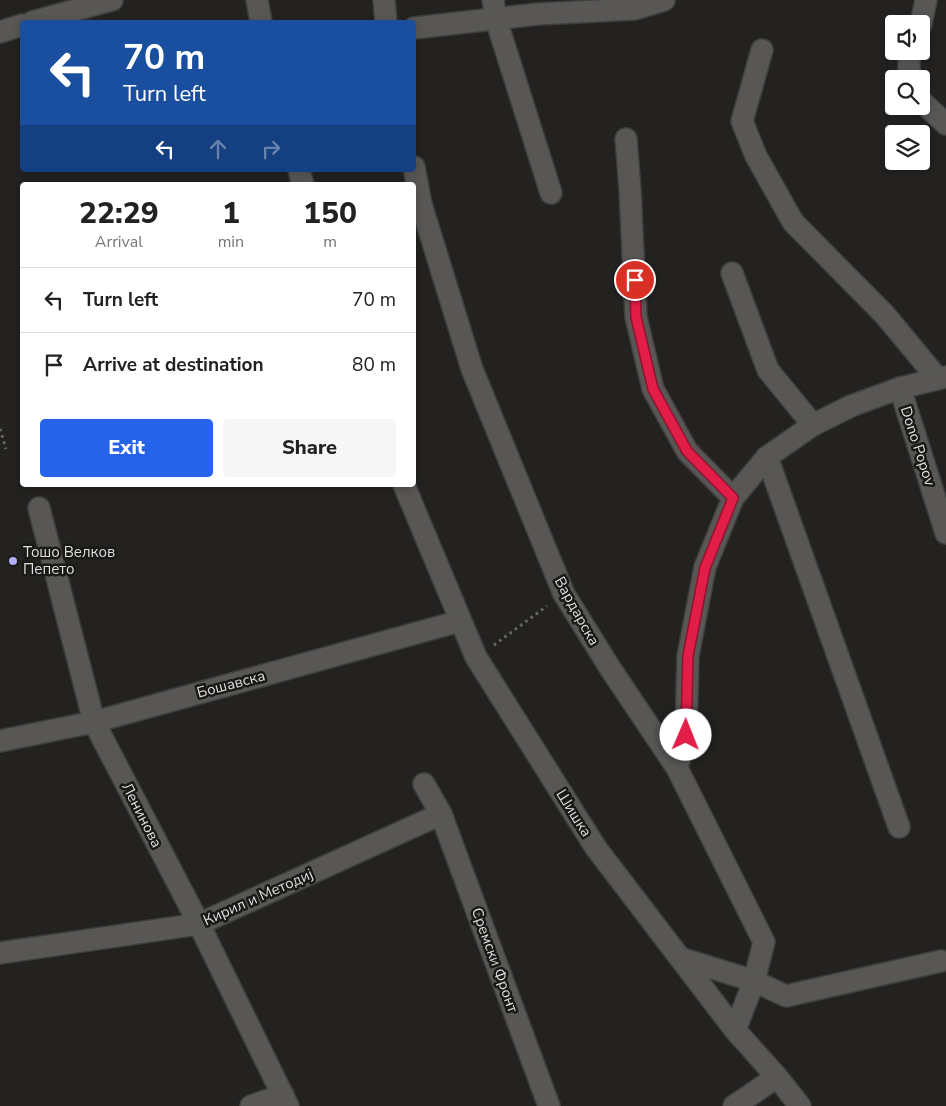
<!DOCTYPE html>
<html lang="en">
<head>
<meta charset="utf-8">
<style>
  :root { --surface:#fff; --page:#f6f6f6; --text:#222; --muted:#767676; --line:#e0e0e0; --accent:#2563eb }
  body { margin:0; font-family:"Nunito Sans",sans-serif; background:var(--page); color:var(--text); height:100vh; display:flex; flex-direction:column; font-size:19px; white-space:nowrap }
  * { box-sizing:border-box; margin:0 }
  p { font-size:16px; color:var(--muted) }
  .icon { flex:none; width:28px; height:28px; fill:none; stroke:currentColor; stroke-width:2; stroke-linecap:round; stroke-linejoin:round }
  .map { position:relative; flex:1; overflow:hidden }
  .side { position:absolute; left:20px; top:182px; width:396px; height:305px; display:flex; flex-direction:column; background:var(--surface); border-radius:5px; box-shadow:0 2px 8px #0003 }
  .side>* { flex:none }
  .hud { position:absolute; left:20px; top:20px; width:396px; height:152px; border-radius:5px; box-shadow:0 2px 8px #0003; background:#1a4fa0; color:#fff; overflow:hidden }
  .buttons { position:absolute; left:885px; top:15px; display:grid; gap:10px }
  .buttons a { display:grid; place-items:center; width:45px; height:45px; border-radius:5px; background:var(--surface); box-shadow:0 2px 8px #0003; font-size:25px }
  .pin { position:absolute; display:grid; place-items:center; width:42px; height:42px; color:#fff; margin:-21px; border:2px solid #fff; border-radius:50%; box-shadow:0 1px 5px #0007 }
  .me { position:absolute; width:55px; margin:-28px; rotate:1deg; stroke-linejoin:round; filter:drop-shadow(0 0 4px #0008) }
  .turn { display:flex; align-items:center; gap:18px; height:105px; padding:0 20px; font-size:22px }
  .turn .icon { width:65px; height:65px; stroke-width:2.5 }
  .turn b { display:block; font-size:35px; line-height:42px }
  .lanes { display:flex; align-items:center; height:48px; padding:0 20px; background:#0003; justify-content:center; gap:25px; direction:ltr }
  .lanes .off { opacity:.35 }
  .eta { display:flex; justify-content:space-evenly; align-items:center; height:85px; text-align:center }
  .eta b { font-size:30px; font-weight:800; line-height:35px }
  .primary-button { display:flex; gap:10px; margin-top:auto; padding:10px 20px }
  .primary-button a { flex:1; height:58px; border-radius:5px; background:var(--accent); color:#fff; font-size:20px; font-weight:800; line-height:58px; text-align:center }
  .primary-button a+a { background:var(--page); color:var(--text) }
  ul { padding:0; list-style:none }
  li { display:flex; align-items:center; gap:15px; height:65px; padding:0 20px; border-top:1px solid var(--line) }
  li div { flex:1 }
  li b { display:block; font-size:19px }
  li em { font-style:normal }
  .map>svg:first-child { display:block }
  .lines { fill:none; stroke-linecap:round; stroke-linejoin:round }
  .street-casing { stroke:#3f3e3d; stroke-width:24 }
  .path { stroke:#6a6968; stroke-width:3; stroke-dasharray:2.5 4; stroke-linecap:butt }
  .street { stroke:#585755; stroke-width:21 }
  .route-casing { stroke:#92132f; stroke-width:12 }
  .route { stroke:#e11d48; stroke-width:9 }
  .poi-dot { fill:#b1adfa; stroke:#1a1917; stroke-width:2 }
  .labels { text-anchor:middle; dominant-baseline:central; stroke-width:5; stroke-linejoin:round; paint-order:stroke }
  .street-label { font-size:15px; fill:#dfdedd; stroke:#1a1917 }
  .poi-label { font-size:15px; fill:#dfdedd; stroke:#1a1917; text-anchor:start }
</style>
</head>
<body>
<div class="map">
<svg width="946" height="1106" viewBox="0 0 946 1106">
  <rect width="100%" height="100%" fill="#232220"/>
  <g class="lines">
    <!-- street casing -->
    <g class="street-casing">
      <g id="street">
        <polyline points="257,0 261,22"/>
        <polyline points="384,0 386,22"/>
        <polyline points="493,0 496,19 551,193"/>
        <polyline points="32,22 112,0"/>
        <polyline points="921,24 926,0"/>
        <polyline points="414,28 538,14 635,9 664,0"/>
        <polyline points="0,32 22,25"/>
        <polyline points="762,50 742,121 756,156 793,222 885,315 938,379"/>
        <polyline points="909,79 909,57 911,51"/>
        <polyline points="921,101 946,124"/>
        <polyline points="626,139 630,189 636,317 653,389 687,451 733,498"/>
        <polyline points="414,167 421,204 472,369 564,594 610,668 677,768 764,942 754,981 735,1030"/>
        <polyline points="299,170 303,185"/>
        <polyline points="732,273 768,370 813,425"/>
        <polyline points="900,388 946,533"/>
        <polyline points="767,457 899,827"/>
        <polyline points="404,485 476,657 596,848 735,1030 777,1077 800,1106"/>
        <polyline points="39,508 94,722 199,924 288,1106"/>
        <polyline points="0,741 94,722 460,621"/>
        <polyline points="677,768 686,735 688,656 705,567 733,498 767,457 813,425 851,406 900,388 946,377"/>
        <polyline points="441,814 549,1106"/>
        <polyline points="0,953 199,924 441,814 424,784"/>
        <polyline points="680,958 754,981 786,996 941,961"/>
        <polyline points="251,1106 283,1095"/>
        <polyline points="734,1106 777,1077"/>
      </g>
    </g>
    <!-- path -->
    <g class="path">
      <polyline points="0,429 6,449"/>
      <polyline points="494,645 547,606"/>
    </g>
    <!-- street -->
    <use href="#street" class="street"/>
  </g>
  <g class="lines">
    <!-- route casing -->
    <g class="route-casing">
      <polyline id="route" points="635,280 636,317 653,389 687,451 733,498 705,568 688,656 686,735"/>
    </g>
    <!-- route -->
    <use href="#route" class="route"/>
  </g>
  <!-- markers -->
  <circle class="poi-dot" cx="13" cy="561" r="5"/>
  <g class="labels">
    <!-- street labels -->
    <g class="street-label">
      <text transform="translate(918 446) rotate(72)">Dono Popov</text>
      <text transform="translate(577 611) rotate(61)">Вардарска</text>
      <text transform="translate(231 684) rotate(-15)">Бошавска</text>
      <text transform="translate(574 813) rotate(58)">Шишка</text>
      <text transform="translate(142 815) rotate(63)">Ленинова</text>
      <text transform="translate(258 897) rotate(-24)">Кирил и Методиј</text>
      <text transform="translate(495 960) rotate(70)">Сремски Фронт</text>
    </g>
    <!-- poi labels -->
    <g class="poi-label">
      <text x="23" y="552">Тошо Велков<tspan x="23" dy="17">Пепето</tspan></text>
    </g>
  </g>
</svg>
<div class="buttons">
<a><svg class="icon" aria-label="sound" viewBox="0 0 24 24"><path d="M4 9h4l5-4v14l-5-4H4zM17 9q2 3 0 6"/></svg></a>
<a><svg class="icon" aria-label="search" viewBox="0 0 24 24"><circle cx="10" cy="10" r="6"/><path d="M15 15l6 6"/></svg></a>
<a><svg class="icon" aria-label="layers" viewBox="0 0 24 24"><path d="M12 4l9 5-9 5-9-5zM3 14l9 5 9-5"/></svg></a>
</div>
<div class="pin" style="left:635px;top:280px;background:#d93025"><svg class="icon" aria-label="arrive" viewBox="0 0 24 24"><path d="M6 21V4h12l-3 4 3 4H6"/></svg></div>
<svg class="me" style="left:686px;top:735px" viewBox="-20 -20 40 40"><circle r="19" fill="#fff"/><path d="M0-13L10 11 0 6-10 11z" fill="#e11d48"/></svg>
<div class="hud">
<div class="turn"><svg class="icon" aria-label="left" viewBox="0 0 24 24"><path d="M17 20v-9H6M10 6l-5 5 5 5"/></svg><div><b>70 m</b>Turn left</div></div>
<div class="lanes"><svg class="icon" aria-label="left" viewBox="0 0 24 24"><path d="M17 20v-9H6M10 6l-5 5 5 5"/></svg><svg class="icon off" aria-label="ahead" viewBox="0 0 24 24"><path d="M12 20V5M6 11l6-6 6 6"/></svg><svg class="icon off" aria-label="right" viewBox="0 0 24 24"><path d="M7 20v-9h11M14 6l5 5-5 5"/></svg></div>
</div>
<section class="side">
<div class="eta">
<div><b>22:29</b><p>Arrival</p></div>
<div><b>1</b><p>min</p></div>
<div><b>150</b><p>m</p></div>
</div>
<ul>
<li><svg class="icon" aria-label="left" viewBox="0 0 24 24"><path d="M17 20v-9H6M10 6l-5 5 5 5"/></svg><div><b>Turn left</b></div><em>70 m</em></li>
<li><svg class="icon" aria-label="arrive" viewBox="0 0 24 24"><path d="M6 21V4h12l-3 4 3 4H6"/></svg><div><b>Arrive at destination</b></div><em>80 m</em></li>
</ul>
<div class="primary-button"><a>Exit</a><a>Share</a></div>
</section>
</div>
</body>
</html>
